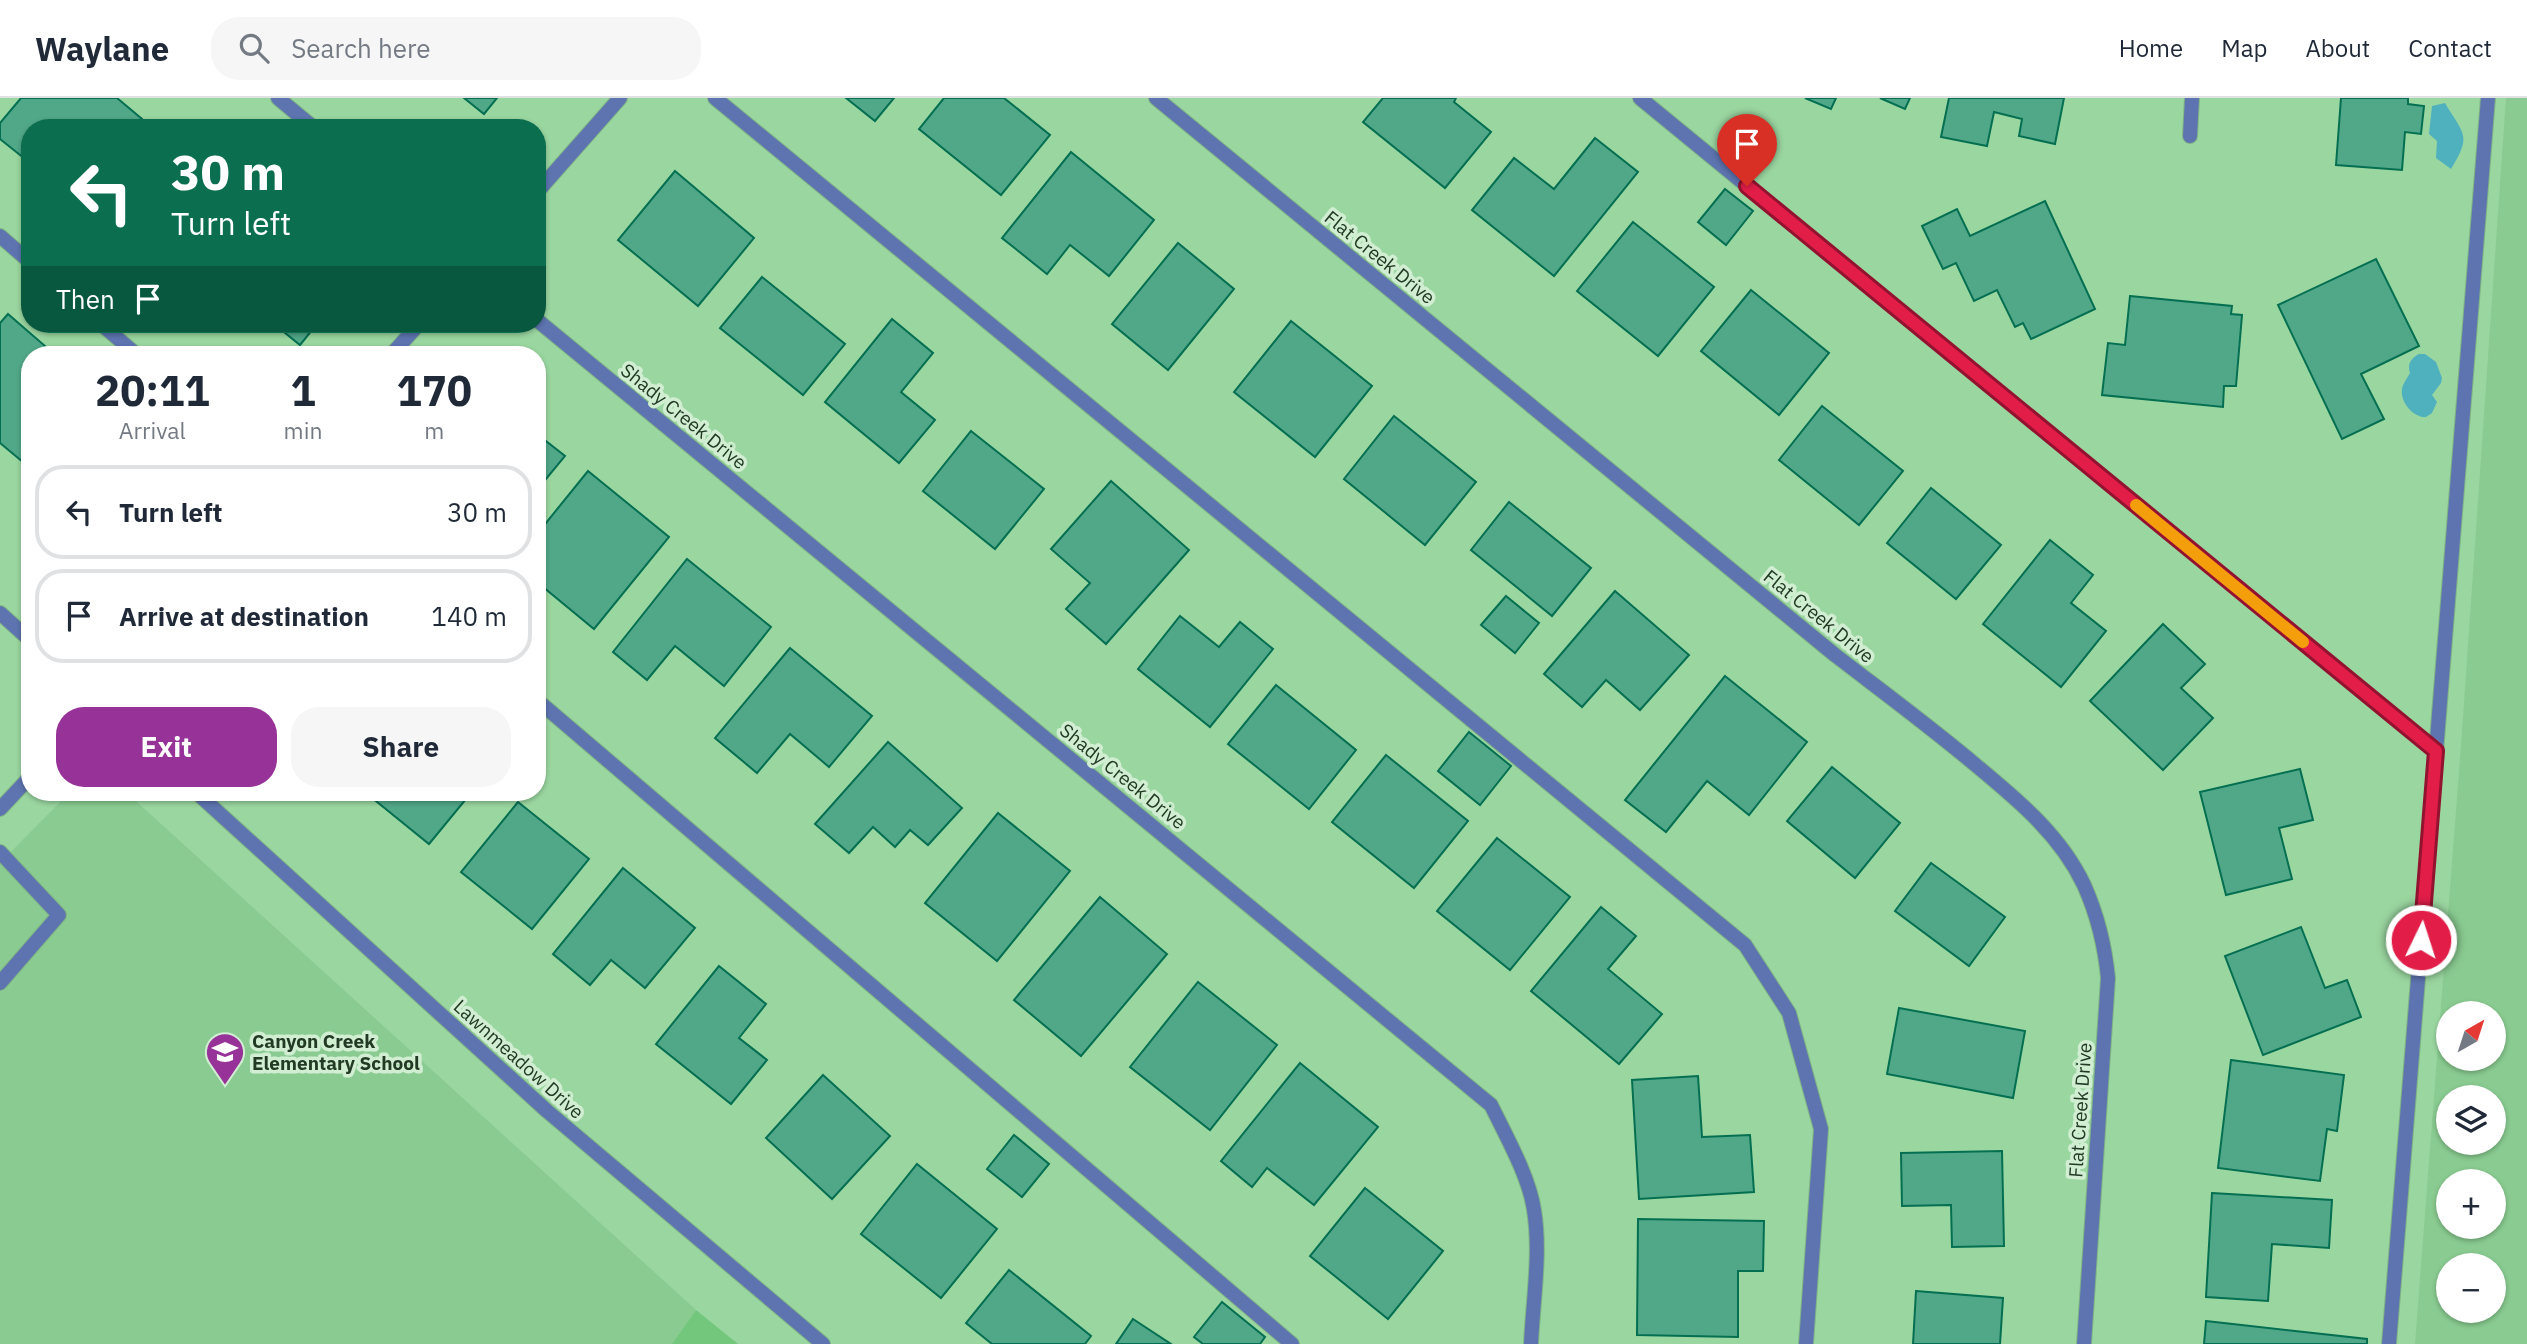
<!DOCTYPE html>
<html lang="en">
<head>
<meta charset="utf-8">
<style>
  :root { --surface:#fff; --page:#f6f6f7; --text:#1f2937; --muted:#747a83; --line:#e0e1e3; --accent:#963298 }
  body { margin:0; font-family:"IBM Plex Sans",sans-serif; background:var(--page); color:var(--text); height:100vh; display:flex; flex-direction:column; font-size:26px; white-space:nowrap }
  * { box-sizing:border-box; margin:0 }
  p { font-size:23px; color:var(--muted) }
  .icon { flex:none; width:38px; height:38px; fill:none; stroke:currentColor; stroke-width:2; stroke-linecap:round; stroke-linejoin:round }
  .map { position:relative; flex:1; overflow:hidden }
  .sheet { position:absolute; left:21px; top:248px; width:525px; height:455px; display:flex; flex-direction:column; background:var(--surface); border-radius:28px; box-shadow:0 2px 5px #0004 }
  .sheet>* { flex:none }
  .top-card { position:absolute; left:21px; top:21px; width:525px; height:214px; border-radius:28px; box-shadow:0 2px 5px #0004; background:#0b6e4f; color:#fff; overflow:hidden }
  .needle { width:46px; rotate:39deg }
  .buttons { position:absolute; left:2436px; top:903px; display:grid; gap:14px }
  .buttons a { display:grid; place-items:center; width:70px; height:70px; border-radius:50%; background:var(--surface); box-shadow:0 2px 5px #0004; font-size:35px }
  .pin { position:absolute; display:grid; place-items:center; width:60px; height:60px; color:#fff; margin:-72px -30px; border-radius:50% 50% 50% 0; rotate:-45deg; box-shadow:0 0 7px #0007 }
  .pin .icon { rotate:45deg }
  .me { position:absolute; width:77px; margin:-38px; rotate:4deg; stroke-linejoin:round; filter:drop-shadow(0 0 5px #0008) }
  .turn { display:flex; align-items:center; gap:24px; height:147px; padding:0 35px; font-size:32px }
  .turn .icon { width:91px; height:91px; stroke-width:2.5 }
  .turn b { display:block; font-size:49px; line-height:60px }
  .then { display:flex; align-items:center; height:66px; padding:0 35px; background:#0003; gap:14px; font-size:26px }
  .eta { display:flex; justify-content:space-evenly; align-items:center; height:119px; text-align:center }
  .eta b { font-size:42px; font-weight:700; line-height:49px }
  .action { display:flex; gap:14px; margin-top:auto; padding:14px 35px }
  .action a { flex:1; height:80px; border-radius:28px; background:var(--accent); color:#fff; font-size:28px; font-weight:700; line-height:80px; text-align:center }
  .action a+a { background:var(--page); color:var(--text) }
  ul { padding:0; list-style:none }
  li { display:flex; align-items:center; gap:21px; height:94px; margin:0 14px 10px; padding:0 21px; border:4px solid var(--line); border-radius:28px }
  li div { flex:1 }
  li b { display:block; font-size:26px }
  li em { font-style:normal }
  header { display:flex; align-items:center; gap:42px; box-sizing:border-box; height:98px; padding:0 35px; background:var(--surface); border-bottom:2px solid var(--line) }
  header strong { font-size:33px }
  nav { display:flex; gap:38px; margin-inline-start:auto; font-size:24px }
  .search { width:490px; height:63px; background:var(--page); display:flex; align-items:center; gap:18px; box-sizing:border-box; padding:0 24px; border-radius:28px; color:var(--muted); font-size:26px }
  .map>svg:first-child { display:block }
  .built { fill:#89cb90; fill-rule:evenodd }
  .green { fill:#72c77d }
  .water { fill:#4fb1be }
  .building { fill:#51a888; stroke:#056f52; stroke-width:2 }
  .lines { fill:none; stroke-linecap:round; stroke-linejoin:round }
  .lane-casing { stroke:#80b485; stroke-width:16 }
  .street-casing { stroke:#80b485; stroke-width:16 }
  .lane { stroke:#5d74b0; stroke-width:14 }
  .street { stroke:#5d74b0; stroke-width:14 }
  .route-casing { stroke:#92132f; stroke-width:18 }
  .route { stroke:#e11d48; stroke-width:12 }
  .slow { stroke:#f59e0b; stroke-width:12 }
  .labels { text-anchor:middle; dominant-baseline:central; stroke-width:7; stroke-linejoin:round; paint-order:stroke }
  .street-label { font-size:19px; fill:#223a24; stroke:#d1eed3 }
  .poi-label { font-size:19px; font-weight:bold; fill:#223a24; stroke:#d1eed3; text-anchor:start }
</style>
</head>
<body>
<header>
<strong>Waylane</strong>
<div class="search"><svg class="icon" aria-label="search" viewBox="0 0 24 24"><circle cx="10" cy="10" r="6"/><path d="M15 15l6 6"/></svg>Search here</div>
<nav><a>Home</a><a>Map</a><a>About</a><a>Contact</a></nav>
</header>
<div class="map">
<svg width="2527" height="1246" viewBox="0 0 2527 1246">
  <rect width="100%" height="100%" fill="#9ad6a0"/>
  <!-- built -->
  <g class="built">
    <path d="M2506 0H2527V1246H2415L2461 648ZM2448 915H2494V961H2448ZM2448 999H2494V1045H2448ZM2448 1083H2494V1129H2448ZM2448 1167H2494V1213H2448Z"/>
    <polygon points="69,695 127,695 696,1212 672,1246 0,1246 0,765"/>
  </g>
  <!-- green -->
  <polygon class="green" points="696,1212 738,1246 672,1246"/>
  <!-- water -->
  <g class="water">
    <path d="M2445 5C2464 37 2472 37 2451 71L2436 60 2437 43 2429 36 2432 8Z"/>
    <path d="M2419 256H2425L2436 264 2442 280 2441 285 2432 297 2437 304 2432 315 2426 319C2414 320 2400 305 2402 291 2403 286 2407 280 2410 275 2407 266 2411 260 2419 256Z"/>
  </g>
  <!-- building -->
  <g class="building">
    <polygon points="21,0 117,0 142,21 135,30 30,30 30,65 0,41 0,25"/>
    <polygon points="464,0 497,0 484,16"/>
    <polygon points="846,0 894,0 875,23"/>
    <polygon points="944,0 1004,0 1050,37 1001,97 919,31"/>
    <polygon points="1383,0 1456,0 1454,4 1491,34 1445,90 1363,24"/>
    <polygon points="1805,0 1836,0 1831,11"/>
    <polygon points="1880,0 1910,0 1905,11"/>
    <polygon points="1949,0 2064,0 2055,46 2019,38 2022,21 1994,14 1987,48 1941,39"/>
    <polygon points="2341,0 2408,0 2408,6 2424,8 2421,36 2405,34 2402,72 2336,67"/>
    <polygon points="1595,40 1638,74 1554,178 1472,112 1514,60 1554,91"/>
    <polygon points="1071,54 1154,122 1109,178 1070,147 1047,176 1002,140"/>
    <polygon points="675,73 754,140 698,208 618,142"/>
    <polygon points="1725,91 1753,113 1726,147 1698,124"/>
    <polygon points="2045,103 2095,211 2031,241 2023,225 2015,229 1997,192 1974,203 1956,165 1943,171 1922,128 1957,111 1970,138"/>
    <polygon points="1633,124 1714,189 1658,258 1577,193"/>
    <polygon points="1178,145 1234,191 1168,272 1112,226"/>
    <polygon points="2376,161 2419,248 2361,276 2384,321 2342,341 2278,207"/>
    <polygon points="762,179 845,246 803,297 720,230"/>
    <polygon points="1751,192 1829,255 1779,317 1701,253"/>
    <polygon points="2130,198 2232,208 2231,216 2242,217 2236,288 2224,288 2223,309 2102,297 2108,245 2125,247"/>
    <polygon points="8,216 45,248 37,257 30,257 30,266 27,270 30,273 30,359 24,365 0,345 0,225"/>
    <polygon points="892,221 933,255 901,294 935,322 899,365 825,304"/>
    <polygon points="1291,223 1372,288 1315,359 1234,294"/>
    <polygon points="274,226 317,226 300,247"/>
    <polygon points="1822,308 1903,373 1859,427 1779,362"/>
    <polygon points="1394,318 1476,384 1425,447 1344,381"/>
    <polygon points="971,333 1044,391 995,451 923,393"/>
    <polygon points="537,336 565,358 537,392"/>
    <polygon points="588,373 669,439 594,531 537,484 537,436"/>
    <polygon points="1111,383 1189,452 1106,546 1066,511 1090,485 1051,451"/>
    <polygon points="1931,390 2001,447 1956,501 1887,445"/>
    <polygon points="1509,404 1591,470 1552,518 1471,452"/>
    <polygon points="2050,442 2093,477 2071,505 2106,533 2061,589 1983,526"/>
    <polygon points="687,461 771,529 724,588 675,548 647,582 613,554"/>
    <polygon points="1615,493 1689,557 1640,612 1606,582 1582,609 1544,576"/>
    <polygon points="1506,498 1539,525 1515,555 1481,527"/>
    <polygon points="1180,518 1219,549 1240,524 1273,551 1210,629 1138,571"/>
    <polygon points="2163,526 2205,566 2181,590 2213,620 2163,672 2090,603"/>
    <polygon points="790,550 872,618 829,669 790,636 757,675 715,640"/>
    <polygon points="1725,578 1807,644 1749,717 1707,683 1666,734 1625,702"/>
    <polygon points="1276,587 1356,652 1309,711 1228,646"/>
    <polygon points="1469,634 1511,668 1480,707 1438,673"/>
    <polygon points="888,644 962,710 928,747 910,732 895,749 873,729 849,755 815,726"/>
    <polygon points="1386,657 1468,723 1414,790 1332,724"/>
    <polygon points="1832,669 1900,725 1855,780 1787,723"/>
    <polygon points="2300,671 2313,722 2279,730 2292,781 2226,797 2200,694"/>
    <polygon points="366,695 471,695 429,746"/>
    <polygon points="518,704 589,761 532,831 461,774"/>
    <polygon points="998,715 1070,773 997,863 925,805"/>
    <polygon points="1497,740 1570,799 1510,872 1437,813"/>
    <polygon points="1931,765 2005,819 1969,868 1895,813"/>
    <polygon points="623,770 695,830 645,890 611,862 590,887 553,856"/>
    <polygon points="1100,799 1167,856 1081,958 1014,902"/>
    <polygon points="1601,809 1636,838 1608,871 1662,916 1619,966 1531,893"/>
    <polygon points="2301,829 2325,890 2347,882 2361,919 2263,957 2225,858"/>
    <polygon points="719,868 766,906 739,940 767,962 731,1006 656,946"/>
    <polygon points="1198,884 1277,947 1210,1032 1130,969"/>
    <polygon points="1899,910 2025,933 2013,1000 1887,976"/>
    <polygon points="2231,962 2344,977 2337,1033 2327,1031 2320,1083 2218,1070"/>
    <polygon points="1300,965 1378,1029 1314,1107 1267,1070 1252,1089 1221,1063"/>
    <polygon points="823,977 890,1038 832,1101 766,1040"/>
    <polygon points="1698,978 1702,1039 1750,1037 1754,1094 1639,1101 1632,982"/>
    <polygon points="1014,1037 1049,1066 1022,1099 987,1071"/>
    <polygon points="2002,1053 2004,1148 1952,1149 1951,1107 1902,1108 1901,1055"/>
    <polygon points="917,1066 997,1131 941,1200 861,1136"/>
    <polygon points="1365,1090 1443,1153 1388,1221 1310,1158"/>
    <polygon points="2212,1095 2332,1102 2329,1150 2272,1146 2268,1203 2206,1199"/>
    <polygon points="1638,1121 1764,1123 1763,1173 1738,1173 1738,1239 1637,1237"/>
    <polygon points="1009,1172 1091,1238 1085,1246 992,1246 966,1225"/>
    <polygon points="1916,1193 2003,1200 2000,1246 1913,1246"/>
    <polygon points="1222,1204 1265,1239 1260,1246 1203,1246 1194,1239"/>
    <polygon points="1133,1221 1171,1246 1116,1246"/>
    <polygon points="2206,1223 2367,1241 2367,1246 2204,1246"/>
  </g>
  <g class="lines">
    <!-- lane casing -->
    <g class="lane-casing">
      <g id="lane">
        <polyline points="715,0 1745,847 1789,915 1821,1031 1806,1246"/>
        <polyline points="1640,0 2436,653"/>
        <polyline points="0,138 30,164"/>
        <polyline points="101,226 137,257"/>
        <polyline points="537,602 1292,1246"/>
        <polyline points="0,754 59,817 0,885"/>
        <polyline points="2389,1246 2488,0"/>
      </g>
    </g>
    <!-- street casing -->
    <g class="street-casing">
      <g id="street">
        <polyline points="278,0 314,30"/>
        <path d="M1156 0 1835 557C1883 594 1932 630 1978 669 2019 703 2061 738 2084 787 2097 816 2105 849 2108 880L2084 1246"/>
        <polyline points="2190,38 2192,0"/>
        <polyline points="537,94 620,0"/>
        <path d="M537 222 1491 1007C1506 1038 1529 1078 1534 1112 1541 1155 1533 1202 1531 1246"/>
        <polyline points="391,257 419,226"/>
        <polyline points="0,515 30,542"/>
        <polyline points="197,695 547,1013 823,1246"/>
        <polyline points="0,711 30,679"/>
      </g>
    </g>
    <!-- lane -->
    <use href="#lane" class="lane"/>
    <!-- street -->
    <use href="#street" class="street"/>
  </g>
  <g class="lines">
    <!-- route casing -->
    <g class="route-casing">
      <polyline id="route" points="1747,88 2436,653 2421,842"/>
    </g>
    <!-- route -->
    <use href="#route" class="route"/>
    <!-- slow -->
    <polyline class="slow" points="2136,407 2303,544"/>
  </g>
  <!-- icons -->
  <defs>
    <g id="school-pin" transform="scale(2.0125)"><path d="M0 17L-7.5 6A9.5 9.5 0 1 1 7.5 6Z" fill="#963298" stroke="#d1eed3"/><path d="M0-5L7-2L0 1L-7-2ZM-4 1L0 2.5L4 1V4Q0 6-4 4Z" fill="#fff"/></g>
  </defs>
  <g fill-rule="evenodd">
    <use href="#school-pin" x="225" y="954"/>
  </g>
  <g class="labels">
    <!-- street labels -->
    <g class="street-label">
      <text transform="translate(1380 159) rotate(39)">Flat Creek Drive</text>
      <text transform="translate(684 318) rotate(39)">Shady Creek Drive</text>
      <text transform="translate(1819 518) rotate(39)">Flat Creek Drive</text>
      <text transform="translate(1123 678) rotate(39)">Shady Creek Drive</text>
      <text transform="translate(519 961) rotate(42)">Lawnmeadow Drive</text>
      <text transform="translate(2080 1012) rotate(-86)">Flat Creek Drive</text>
    </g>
    <!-- poi labels -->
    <g class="poi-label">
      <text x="252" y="943">Canyon Creek<tspan x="252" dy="22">Elementary School</tspan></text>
    </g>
  </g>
</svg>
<div class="buttons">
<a><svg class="needle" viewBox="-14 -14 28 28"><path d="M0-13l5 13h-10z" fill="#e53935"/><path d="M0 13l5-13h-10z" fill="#747a83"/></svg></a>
<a><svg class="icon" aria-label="layers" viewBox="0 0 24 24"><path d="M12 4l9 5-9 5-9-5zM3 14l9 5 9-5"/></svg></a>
<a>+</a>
<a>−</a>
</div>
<div class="pin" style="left:1747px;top:88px;background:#d93025"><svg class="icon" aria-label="arrive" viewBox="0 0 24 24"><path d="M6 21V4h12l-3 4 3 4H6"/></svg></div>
<svg class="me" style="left:2421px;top:842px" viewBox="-20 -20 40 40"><circle r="17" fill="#e11d48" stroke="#fff" stroke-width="3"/><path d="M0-11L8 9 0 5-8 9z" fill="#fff"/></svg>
<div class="top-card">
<div class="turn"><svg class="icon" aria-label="left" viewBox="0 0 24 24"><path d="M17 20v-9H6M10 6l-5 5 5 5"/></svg><div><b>30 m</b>Turn left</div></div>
<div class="then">Then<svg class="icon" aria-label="arrive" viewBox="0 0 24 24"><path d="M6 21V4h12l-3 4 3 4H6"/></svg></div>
</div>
<section class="sheet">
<div class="eta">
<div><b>20:11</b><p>Arrival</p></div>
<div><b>1</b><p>min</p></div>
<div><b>170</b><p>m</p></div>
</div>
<ul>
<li><svg class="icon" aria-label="left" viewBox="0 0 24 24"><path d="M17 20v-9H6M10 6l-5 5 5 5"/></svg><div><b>Turn left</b></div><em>30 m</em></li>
<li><svg class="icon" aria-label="arrive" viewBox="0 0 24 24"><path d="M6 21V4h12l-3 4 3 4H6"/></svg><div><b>Arrive at destination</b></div><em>140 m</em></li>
</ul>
<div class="action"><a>Exit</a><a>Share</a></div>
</section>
</div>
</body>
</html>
